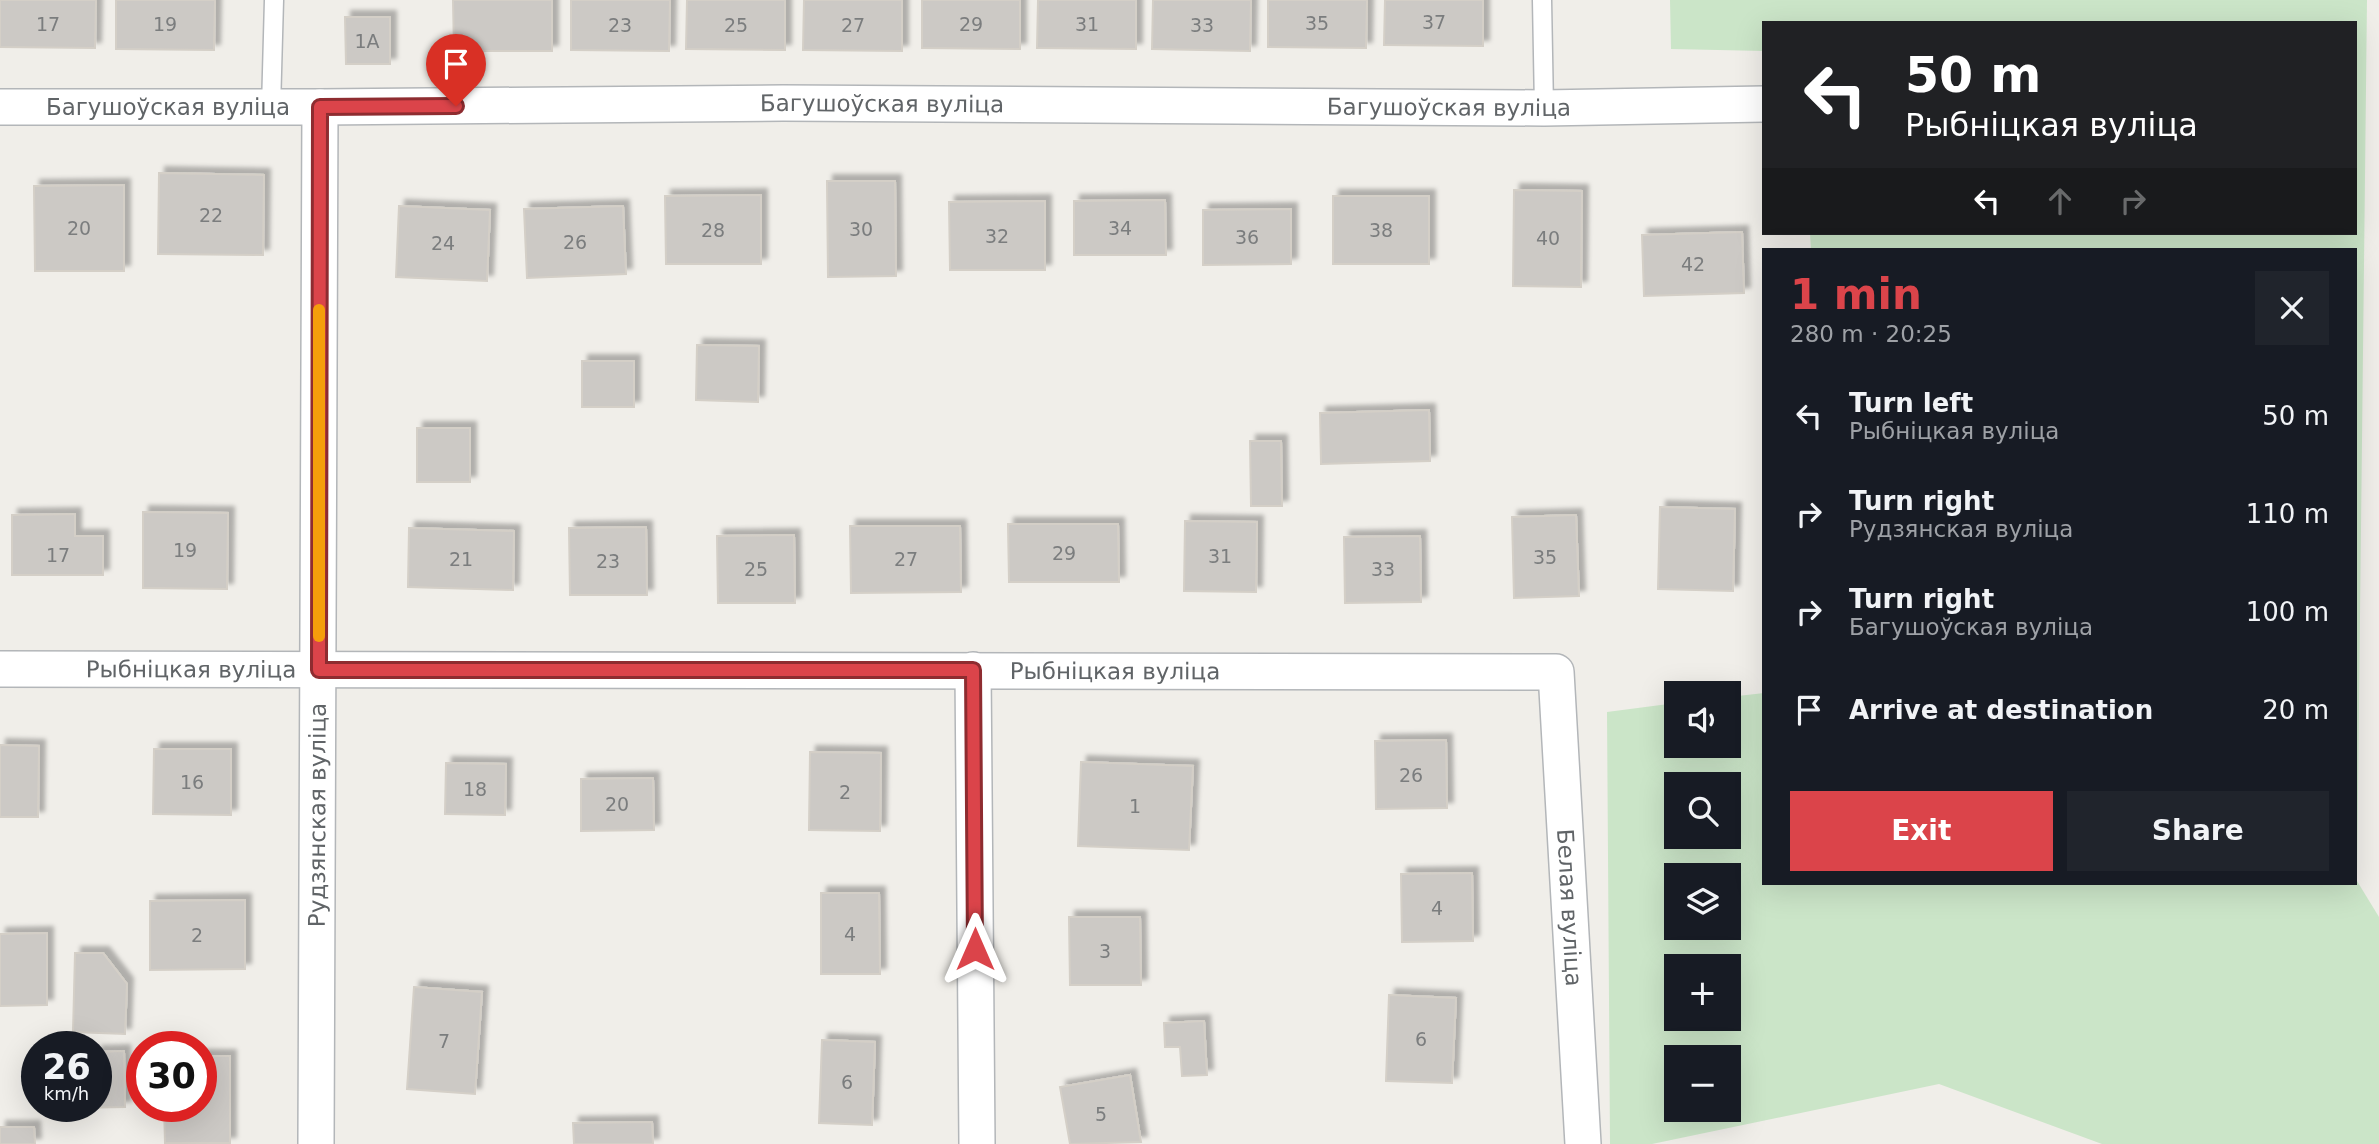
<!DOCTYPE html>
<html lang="en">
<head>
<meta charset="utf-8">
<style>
  :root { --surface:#171b24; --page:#20242c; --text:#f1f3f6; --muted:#9ea1a6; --accent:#db444a }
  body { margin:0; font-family:"DejaVu Sans",sans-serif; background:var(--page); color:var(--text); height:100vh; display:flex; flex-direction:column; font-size:26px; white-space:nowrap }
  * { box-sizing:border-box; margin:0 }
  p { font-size:23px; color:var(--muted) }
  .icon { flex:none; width:38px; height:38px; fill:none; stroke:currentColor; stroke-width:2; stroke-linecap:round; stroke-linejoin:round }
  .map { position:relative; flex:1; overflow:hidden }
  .drawer { position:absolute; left:1762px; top:248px; width:595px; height:637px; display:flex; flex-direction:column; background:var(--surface); border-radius:0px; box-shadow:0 7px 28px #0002 }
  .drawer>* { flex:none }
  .top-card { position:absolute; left:1762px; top:21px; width:595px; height:214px; border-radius:0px; box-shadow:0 7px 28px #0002; background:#202124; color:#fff; overflow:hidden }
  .controls { position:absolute; left:1664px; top:681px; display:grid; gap:14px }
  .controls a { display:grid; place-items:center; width:77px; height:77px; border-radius:0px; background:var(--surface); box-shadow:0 7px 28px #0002; font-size:35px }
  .speed { position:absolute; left:21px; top:1031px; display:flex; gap:14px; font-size:35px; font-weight:700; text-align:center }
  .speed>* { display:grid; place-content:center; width:91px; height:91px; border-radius:50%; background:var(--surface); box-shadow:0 7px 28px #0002; line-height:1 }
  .speed small { font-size:18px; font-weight:400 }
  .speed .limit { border:10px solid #d22; background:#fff; color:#111 }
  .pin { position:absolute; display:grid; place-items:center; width:60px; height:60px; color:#fff; margin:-72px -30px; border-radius:50% 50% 50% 0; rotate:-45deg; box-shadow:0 0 7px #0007 }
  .pin .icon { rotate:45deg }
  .me { position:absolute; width:77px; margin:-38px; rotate:0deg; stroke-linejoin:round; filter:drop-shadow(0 0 5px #0008) }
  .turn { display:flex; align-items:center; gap:24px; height:147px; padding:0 28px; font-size:32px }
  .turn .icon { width:91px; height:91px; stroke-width:2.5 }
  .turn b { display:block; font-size:49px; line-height:60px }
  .lanes { display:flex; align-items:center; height:66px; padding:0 28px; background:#0003; justify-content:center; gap:35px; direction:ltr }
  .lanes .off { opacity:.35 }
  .round { display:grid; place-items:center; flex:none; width:74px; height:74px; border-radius:0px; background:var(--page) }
  .head { display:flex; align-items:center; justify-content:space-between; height:119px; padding:0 28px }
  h1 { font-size:42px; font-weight:600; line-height:52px; color:var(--accent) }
  .cta { display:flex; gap:14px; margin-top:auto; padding:14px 28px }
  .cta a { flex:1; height:80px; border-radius:0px; background:var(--accent); color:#fff; font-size:28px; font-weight:600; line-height:80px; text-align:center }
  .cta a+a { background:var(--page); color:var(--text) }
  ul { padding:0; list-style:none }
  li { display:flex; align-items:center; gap:21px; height:98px; padding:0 28px }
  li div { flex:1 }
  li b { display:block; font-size:26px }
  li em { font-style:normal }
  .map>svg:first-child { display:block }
  .green { fill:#cbe5c8; fill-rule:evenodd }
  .building { fill:#ccc9c5; stroke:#d4cfc7; stroke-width:2; filter:url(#shadow) }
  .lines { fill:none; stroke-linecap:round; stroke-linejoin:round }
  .service-casing { stroke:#b3b6b9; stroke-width:21 }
  .minor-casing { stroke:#b3b6b9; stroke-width:38 }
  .service { stroke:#fff; stroke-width:18 }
  .minor { stroke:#fff; stroke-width:35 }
  .route-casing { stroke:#8e2c30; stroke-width:18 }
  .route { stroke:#db444a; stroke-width:12 }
  .slow { stroke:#f59e0b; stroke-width:12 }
  .labels { text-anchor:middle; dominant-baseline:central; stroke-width:5; stroke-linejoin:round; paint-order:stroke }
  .number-label { font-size:19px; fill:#7b7d7e }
  .street-label { font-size:23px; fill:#606467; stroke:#fff }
</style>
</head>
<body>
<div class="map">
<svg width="2379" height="1144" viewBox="0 0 2379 1144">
  <defs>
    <filter id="shadow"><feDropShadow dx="6" dy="-6" stdDeviation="2" flood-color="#0004"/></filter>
  </defs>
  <rect width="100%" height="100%" fill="#f0eee9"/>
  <!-- green -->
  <path class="green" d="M1670 0H2367L2357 881 2379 917V1144H2102L1939 1084 1652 1144H1610L1607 712 1676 703V746H1729V697L1764 693V884H2356V250H1811L1810 233H2356V23H1764V51L1671 49ZM1729 784V836H1676V784ZM1676 875H1729V928H1676ZM1676 966H1729V1018H1676ZM1729 1057V1110H1676V1057Z"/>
  <!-- building -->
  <g class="building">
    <polygon points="0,0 96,0 95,48 0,47"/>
    <polygon points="116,0 215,0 214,50 116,49"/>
    <polygon points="453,0 552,0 552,51 454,51"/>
    <polygon points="571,0 670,0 669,51 571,50"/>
    <polygon points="687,0 785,0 785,50 686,49"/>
    <polygon points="804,0 902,0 902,51 803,50"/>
    <polygon points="922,0 1020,0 1020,49 922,48"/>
    <polygon points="1038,0 1136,0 1136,49 1037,48"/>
    <polygon points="1153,0 1251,0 1250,51 1152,49"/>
    <polygon points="1268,0 1367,0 1366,48 1268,47"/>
    <polygon points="1385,0 1483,0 1483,46 1384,45"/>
    <polygon points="345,17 390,17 390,64 346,64"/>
    <polygon points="159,173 264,175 263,255 158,254"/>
    <polygon points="827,181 895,181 896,276 828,277"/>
    <polygon points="124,185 124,271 35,271 34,186"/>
    <polygon points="1514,190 1582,191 1581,287 1513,286"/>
    <polygon points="761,195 761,264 666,264 665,196"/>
    <rect x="1333" y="196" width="96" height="68"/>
    <polygon points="1165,200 1166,255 1074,255 1074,201"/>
    <polygon points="1045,201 1045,270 950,270 949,202"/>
    <polygon points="399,206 490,210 487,281 396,277"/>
    <polygon points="623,206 626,274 527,278 524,209"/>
    <polygon points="1291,209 1291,264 1203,265 1203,210"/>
    <polygon points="1742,232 1744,293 1644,296 1642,235"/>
    <polygon points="697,345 759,346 758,402 696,400"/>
    <rect x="582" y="361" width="52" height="46"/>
    <polygon points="1429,410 1430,461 1321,464 1320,413"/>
    <rect x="417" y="428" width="53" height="54"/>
    <polygon points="1250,441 1281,441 1282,506 1251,506"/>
    <polygon points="1660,507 1735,509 1733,591 1658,589"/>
    <polygon points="143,512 228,513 227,589 143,588"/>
    <polygon points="75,514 75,536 103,536 103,575 12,575 12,515"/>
    <polygon points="1576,515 1579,596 1514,598 1512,517"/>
    <polygon points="1185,521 1257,522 1256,592 1184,591"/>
    <polygon points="1008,524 1118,524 1119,582 1009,582"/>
    <polygon points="850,526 960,526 961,592 851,593"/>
    <polygon points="646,527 647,595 570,595 569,528"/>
    <polygon points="409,528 514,531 513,590 408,587"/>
    <polygon points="794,535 795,603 718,603 717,536"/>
    <polygon points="1420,536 1421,602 1345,603 1344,537"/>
    <polygon points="1446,740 1447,808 1376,809 1375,741"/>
    <polygon points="0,745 39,746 38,817 0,817"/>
    <polygon points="154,749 231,749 231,815 153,814"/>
    <polygon points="810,752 881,753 880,831 809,830"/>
    <polygon points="1081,762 1193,766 1189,850 1078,846"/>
    <polygon points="446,763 506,764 505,815 445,814"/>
    <polygon points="653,778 654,830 581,831 581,779"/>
    <polygon points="1472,873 1473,941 1402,942 1401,874"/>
    <polygon points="821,893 879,893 880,974 821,974"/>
    <polygon points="245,900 245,969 150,970 150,901"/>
    <polygon points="1069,917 1140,917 1141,985 1070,985"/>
    <polygon points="47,933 47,1005 0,1006 0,934"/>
    <polygon points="75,953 103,953 127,984 125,1034 73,1032"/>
    <polygon points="414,987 482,992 475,1094 407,1089"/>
    <polygon points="1389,995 1456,998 1452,1083 1386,1081"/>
    <polygon points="1204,1021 1207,1075 1182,1076 1180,1047 1165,1047 1164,1023"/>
    <polygon points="822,1040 875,1042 872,1125 819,1123"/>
    <polygon points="124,1051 125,1107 74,1108 74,1106 96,1106 96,1052"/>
    <polygon points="201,1056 230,1056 230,1143 165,1143 164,1106 201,1106"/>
    <polygon points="1130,1075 1141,1142 1070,1144 1060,1087"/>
    <polygon points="652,1122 653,1144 574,1144 573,1123"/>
    <polygon points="0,1127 34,1127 35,1144 0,1144"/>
  </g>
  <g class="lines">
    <!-- service casing -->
    <g class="service-casing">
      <g id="service">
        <polyline points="1542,0 1544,108"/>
        <polyline points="271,108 274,0"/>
      </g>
    </g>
    <!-- minor casing -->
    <g class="minor-casing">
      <g id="minor">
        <path id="s1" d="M0 107H320L783 103 1544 108 1764 104"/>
        <path id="s2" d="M0 669 1556 672 1583 1144"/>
        <polyline points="973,670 977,1144"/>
        <path id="s3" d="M316 1144 320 107"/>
      </g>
    </g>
    <!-- service -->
    <use href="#service" class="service"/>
    <!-- minor -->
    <use href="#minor" class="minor"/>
  </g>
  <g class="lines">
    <!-- route casing -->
    <g class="route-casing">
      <polyline id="route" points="456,106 320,107 319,670 973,670 975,949"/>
    </g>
    <!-- route -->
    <use href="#route" class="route"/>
    <!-- slow -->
    <polyline class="slow" points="319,636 319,310"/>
  </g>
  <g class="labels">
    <!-- number labels -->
    <g class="number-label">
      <text x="1434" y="22">37</text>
      <text x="1317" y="23">35</text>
      <text x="48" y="24">17</text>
      <text x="165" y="24">19</text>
      <text x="971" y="24">29</text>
      <text x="1087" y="24">31</text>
      <text x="620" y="25">23</text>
      <text x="736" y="25">25</text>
      <text x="853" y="25">27</text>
      <text x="1202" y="25">33</text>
      <text x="367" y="41">1А</text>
      <text x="211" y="215">22</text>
      <text x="79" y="228">20</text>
      <text x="1120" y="228">34</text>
      <text x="861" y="229">30</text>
      <text x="713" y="230">28</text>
      <text x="1381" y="230">38</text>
      <text x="997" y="236">32</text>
      <text x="1247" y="237">36</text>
      <text x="1548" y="238">40</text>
      <text x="575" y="242">26</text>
      <text x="443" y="243">24</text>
      <text x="1693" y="264">42</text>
      <text x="185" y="550">19</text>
      <text x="1064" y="553">29</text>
      <text x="58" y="555">17</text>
      <text x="1220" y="556">31</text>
      <text x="1545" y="557">35</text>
      <text x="461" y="559">21</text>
      <text x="906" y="559">27</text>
      <text x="608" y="561">23</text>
      <text x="756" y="569">25</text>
      <text x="1383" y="569">33</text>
      <text x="1411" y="775">26</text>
      <text x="192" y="782">16</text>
      <text x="475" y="789">18</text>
      <text x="845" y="792">2</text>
      <text x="617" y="804">20</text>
      <text x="1135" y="806">1</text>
      <text x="1437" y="908">4</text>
      <text x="850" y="934">4</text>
      <text x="197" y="935">2</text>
      <text x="1105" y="951">3</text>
      <text x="1421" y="1039">6</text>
      <text x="444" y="1041">7</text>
      <text x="847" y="1082">6</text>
      <text x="1101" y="1114">5</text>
    </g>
    <!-- street labels -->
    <g class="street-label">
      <text stroke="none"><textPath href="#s1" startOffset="882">Багушоўская вуліца</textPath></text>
      <text stroke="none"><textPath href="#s1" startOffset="168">Багушоўская вуліца</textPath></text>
      <text stroke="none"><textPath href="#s1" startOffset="1449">Багушоўская вуліца</textPath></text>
      <text stroke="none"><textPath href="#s2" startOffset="191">Рыбніцкая вуліца</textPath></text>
      <text stroke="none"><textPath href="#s2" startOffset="1115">Рыбніцкая вуліца</textPath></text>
      <text stroke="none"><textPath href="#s3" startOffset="329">Рудзянская вуліца</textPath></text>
      <text stroke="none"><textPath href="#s2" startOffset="1792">Белая вуліца</textPath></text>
    </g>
  </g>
</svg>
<div class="controls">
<a><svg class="icon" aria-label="sound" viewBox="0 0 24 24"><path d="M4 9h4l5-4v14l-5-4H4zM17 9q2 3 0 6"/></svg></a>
<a><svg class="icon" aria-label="search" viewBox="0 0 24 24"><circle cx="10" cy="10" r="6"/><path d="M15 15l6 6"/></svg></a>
<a><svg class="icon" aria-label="layers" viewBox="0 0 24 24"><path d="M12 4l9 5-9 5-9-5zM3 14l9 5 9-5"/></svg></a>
<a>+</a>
<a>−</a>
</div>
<div class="speed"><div>26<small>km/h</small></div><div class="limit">30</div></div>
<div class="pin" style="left:456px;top:106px;background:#d93025"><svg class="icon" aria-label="arrive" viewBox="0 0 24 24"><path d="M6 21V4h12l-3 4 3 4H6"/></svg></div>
<svg class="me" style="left:975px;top:949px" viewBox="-20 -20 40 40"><path d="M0-17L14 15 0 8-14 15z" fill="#db444a" stroke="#fff" stroke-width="4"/></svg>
<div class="top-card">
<div class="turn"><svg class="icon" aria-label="left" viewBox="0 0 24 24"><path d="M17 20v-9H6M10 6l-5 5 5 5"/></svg><div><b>50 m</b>Рыбніцкая вуліца</div></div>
<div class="lanes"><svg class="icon" aria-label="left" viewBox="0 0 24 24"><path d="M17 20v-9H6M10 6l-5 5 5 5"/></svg><svg class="icon off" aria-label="ahead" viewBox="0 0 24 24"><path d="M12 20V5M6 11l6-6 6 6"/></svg><svg class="icon off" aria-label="right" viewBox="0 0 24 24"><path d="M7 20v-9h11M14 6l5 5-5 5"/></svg></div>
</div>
<section class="drawer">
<div class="head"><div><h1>1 min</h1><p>280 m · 20:25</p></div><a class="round"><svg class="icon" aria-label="close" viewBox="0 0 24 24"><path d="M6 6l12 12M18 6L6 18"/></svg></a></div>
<ul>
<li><svg class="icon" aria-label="left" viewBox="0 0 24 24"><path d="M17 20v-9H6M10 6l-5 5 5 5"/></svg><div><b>Turn left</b><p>Рыбніцкая вуліца</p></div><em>50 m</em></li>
<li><svg class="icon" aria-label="right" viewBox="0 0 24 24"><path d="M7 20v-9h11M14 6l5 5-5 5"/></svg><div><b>Turn right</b><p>Рудзянская вуліца</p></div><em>110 m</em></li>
<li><svg class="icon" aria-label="right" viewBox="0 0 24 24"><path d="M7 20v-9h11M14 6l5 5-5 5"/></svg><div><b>Turn right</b><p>Багушоўская вуліца</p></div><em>100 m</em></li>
<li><svg class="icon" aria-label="arrive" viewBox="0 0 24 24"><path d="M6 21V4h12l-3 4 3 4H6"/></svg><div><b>Arrive at destination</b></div><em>20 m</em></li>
</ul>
<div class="cta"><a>Exit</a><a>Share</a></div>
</section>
</div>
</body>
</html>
